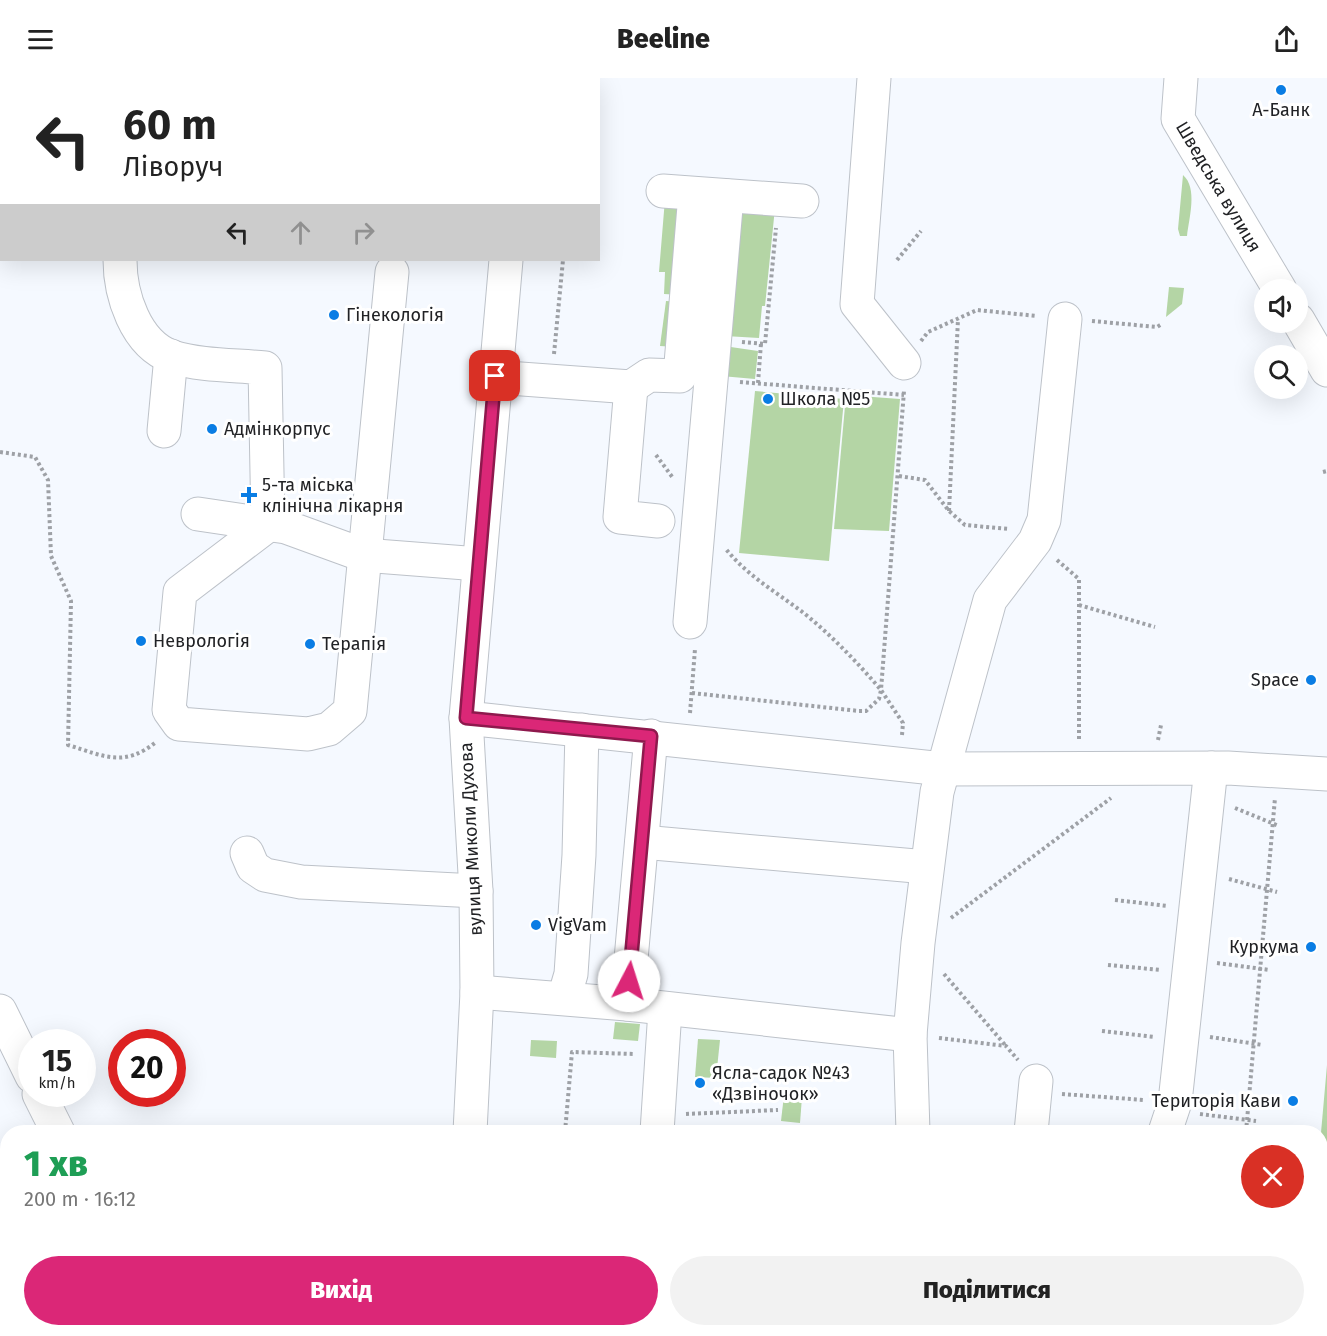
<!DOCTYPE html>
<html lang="uk">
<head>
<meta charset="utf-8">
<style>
  :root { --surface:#fff; --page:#f2f2f2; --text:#222; --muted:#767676; --accent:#db2777 }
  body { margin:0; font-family:"Fira Sans",sans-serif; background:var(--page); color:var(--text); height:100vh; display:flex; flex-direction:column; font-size:22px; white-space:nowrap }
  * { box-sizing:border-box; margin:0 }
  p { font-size:20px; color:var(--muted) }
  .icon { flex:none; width:33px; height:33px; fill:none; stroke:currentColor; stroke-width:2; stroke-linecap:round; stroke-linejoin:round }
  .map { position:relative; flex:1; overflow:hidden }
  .sheet { position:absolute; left:0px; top:1047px; width:1328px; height:212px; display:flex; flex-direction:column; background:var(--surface); border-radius:24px 24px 0 0; box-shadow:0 6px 24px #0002 }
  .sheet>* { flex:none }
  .guide { position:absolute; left:0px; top:0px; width:600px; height:183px; box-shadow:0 6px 24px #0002; background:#fff; color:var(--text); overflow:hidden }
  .controls { position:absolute; left:1254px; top:201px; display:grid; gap:12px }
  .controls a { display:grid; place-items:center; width:54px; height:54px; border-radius:50%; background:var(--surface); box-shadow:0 6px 24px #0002; font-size:30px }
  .speed { position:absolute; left:18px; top:951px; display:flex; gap:12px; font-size:30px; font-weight:700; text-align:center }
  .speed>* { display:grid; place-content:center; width:78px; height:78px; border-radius:50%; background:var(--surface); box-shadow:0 6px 24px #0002; line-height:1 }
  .speed small { font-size:15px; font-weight:400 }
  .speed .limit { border:9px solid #d22; background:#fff; color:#111 }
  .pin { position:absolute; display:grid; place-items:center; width:51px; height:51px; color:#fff; margin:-26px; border-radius:12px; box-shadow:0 3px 9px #0006 }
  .me { position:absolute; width:66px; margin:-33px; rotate:5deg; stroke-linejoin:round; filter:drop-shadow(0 0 4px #0008) }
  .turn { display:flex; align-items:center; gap:21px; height:126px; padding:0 24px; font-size:27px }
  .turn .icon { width:78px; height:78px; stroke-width:2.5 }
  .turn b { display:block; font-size:42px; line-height:51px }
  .lanes { display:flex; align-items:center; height:57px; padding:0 24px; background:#0003; justify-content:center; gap:30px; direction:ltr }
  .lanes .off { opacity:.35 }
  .round { display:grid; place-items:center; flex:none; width:63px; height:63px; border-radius:32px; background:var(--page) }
  .head { display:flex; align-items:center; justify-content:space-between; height:102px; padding:0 24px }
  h1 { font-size:36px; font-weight:800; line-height:45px; color:#1e9e55 }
  .cta { display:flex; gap:12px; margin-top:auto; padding:12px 24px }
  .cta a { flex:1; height:69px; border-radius:36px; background:var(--accent); color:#fff; font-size:24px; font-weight:800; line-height:69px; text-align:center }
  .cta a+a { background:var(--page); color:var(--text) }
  header { display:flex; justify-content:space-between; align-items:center; height:78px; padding:0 24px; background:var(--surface); font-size:27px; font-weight:800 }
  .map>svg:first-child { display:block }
  .green { fill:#b4d5a5 }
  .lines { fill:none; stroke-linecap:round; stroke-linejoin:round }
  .minor-casing { stroke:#bdc2c9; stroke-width:35 }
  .path { stroke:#9ea1a6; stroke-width:4; stroke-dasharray:3 3; stroke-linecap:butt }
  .minor { stroke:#fff; stroke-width:33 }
  .route-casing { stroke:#8e194d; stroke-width:15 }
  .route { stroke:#db2777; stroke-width:10 }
  .poi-dot { fill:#0a7de4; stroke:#fff; stroke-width:2 }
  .labels { text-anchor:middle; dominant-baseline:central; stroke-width:6; stroke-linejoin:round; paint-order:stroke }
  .poi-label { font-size:18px; fill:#212225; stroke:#fff; text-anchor:start }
  .street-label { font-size:18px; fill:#212225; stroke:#fff }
</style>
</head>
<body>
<header><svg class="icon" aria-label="menu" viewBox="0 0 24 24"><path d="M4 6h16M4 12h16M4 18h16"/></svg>Beeline<svg class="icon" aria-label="share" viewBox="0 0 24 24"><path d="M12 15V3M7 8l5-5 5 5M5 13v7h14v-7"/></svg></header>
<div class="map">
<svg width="1327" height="1258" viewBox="0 0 1327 1258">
  <rect width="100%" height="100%" fill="#f5f9ff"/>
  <!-- green -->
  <g class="green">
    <path d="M1183 97C1198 110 1189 140 1187 158H1180L1178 151Z"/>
    <polygon points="665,121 690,123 681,217 664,216 665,194 659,194"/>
    <polygon points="738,127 775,130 765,228 762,228 759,260 725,258"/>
    <polygon points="1169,209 1184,210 1182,226 1166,239"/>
    <polygon points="666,223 681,224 676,269 660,268"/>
    <polygon points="724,268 758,273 755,301 721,298"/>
    <polygon points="755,313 844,321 829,483 739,475"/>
    <polygon points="846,317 900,321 889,453 834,451"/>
    <polygon points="615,944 640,946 638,963 613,961"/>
    <polygon points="698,961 720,962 716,1000 695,999"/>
    <polygon points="531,962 557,963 556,980 530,978"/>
    <polygon points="1327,987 1327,1258 1301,1258 1302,1251 1320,1251 1320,1066"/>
    <polygon points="784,1017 802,1019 800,1045 781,1043"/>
  </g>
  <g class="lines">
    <!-- minor casing -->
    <g class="minor-casing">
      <g id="minor">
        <polyline points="311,0 313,2"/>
        <polyline points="874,0 857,226 904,285"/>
        <path id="s1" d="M1181 0 1178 41 1280 212"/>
        <polyline points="73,2 73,0"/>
        <polyline points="159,2 159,0"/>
        <polyline points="419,2 419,0"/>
        <polyline points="519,2 519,0"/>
        <polyline points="663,113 802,123"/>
        <polyline points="0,161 2,161"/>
        <path d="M120 182C120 216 135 266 172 279 201 288 236 287 265 290L268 447 180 514 169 632 179 646 308 656 329 651 350 633 392 194"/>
        <polyline points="1298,242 1327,292"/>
        <polyline points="495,299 631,309 649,297 680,298 695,116"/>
        <polyline points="631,309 620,439 658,443"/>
        <polyline points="164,353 171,278"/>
        <polyline points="198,436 286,449 363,477 479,486"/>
        <polyline points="690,544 727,118"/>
        <polyline points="466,640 943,691 1228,690 1327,696"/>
        <polyline points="642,764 927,789"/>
        <polyline points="247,775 253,789 265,797 301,804 476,813"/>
        <polyline points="477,914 627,926 910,957"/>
        <polyline points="564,920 571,896 579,777 582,652"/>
        <polyline points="627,926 651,658"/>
        <polyline points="0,933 32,998"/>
        <polyline points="39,1016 58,1054"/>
        <polyline points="470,1054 477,914 476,813 466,640 506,182"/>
        <polyline points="657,1054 665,932"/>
        <polyline points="913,1054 910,957 918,865 937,714 990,522 1035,463 1044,442 1065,241"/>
        <polyline points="1031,1054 1036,1003"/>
        <polyline points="1165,1054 1175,1024 1211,690"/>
        <polyline points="123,1258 125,1251"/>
        <polyline points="461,1258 462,1251"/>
        <polyline points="901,1258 901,1251"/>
        <polyline points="1103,1258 1104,1251"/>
        <polyline points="1204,1258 1205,1251"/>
      </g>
    </g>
    <!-- path -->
    <g class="path">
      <polyline points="348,0 349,2"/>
      <polyline points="897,182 921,153"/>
      <polyline points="1092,243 1157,249 1162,246"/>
      <polyline points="921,263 928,254 977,232 1037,238"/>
      <polyline points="742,264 765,266 776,150"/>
      <polyline points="554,276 563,182"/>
      <polyline points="740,304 904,317"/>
      <polyline points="758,305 761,265"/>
      <path d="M0 374 35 379 48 402 51 478 71 523 68 667C104 678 124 690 156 664"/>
      <polyline points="656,377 673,400"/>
      <polyline points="1323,394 1327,393"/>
      <polyline points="899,398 925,402 949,433 965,447 1009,451"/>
      <polyline points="949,433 958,241"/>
      <polyline points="1057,482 1079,501 1079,663"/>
      <polyline points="1079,527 1155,549"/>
      <path d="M692 615 859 633H866L879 621 881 612C857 584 833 559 805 536 778 515 747 498 726 471"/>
      <polyline points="690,635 695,571"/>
      <polyline points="902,657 903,645 881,612 904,313"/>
      <polyline points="1158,662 1161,647"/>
      <polyline points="1235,730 1279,748"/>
      <polyline points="1229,801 1277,814"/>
      <polyline points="1115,822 1168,828"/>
      <polyline points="951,840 1111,720"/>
      <polyline points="1217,885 1270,892"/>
      <polyline points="1108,887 1161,892"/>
      <polyline points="944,896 1006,968"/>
      <polyline points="1102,953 1155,959"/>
      <polyline points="1210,959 1263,967"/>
      <polyline points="939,960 1006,968 1018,982"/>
      <polyline points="1062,1016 1144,1022"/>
      <polyline points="686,1036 778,1032"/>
      <polyline points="1200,1036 1256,1043"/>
      <polyline points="565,1054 572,974 634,976"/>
      <polyline points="1246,1054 1275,720"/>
      <polyline points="1320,1089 1327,1088"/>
      <polyline points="1320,1185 1327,1186"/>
      <polyline points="250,1251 250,1258"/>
      <polyline points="315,1251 315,1258"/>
      <polyline points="359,1251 359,1258"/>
      <polyline points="1239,1251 1240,1251"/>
      <polyline points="1131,1252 1170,1258"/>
      <polyline points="184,1258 184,1251"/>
      <polyline points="994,1258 1000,1251"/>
    </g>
    <!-- minor -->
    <use href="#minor" class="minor"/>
  </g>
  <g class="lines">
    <!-- route casing -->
    <g class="route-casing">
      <polyline id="route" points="495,298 466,640 651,658 629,903"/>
    </g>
    <!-- route -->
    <use href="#route" class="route"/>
  </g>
  <!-- markers -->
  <g class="poi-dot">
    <circle cx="1281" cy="12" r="6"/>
    <circle cx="334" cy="237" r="6"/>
    <circle cx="768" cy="321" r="6"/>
    <circle cx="212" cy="351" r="6"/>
    <path d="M246 408h6v6h6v6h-6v6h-6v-6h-6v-6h6z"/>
    <circle cx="141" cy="563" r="6"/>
    <circle cx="310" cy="566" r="6"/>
    <circle cx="1311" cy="602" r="6"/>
    <circle cx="536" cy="847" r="6"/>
    <circle cx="1311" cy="869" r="6"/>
    <circle cx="700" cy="1005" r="6"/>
    <circle cx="1293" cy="1023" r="6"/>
  </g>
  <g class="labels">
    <!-- poi labels -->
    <g class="poi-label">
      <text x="1281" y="32" text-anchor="middle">А-Банк</text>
      <text x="346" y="237">Гінекологія</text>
      <text x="780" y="321">Школа №5</text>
      <text x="224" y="351">Адмінкорпус</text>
      <text x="262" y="407">5-та міська<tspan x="262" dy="21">клінічна лікарня</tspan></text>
      <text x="153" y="563">Неврологія</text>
      <text x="322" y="566">Терапія</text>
      <text x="1299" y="602" text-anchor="end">Space</text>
      <text x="548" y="847">VigVam</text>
      <text x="1299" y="869" text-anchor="end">Куркума</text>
      <text x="712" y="995">Ясла-садок №43<tspan x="712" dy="21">«Дзвіночок»</tspan></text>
      <text x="1281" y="1023" text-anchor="end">Територія Кави</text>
    </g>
    <!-- street labels -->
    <g class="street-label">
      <text stroke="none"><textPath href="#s1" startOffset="120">Шведська вулиця</textPath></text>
      <text transform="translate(471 761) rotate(-93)">вулиця Миколи Духова</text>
    </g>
  </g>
</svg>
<div class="controls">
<a><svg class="icon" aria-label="sound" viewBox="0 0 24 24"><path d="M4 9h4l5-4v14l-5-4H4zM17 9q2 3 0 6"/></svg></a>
<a><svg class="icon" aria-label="search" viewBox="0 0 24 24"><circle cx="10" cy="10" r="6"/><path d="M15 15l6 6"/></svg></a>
</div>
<div class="speed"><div>15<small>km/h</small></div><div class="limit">20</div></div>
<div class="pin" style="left:495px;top:298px;background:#d93025"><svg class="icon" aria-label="arrive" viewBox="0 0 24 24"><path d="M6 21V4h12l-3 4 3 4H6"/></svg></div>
<svg class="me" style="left:629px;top:903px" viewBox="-20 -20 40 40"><circle r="19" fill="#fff"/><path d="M0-13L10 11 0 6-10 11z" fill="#db2777"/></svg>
<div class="guide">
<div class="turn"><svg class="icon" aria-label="left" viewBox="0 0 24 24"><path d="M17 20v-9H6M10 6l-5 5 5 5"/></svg><div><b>60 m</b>Ліворуч</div></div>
<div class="lanes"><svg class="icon" aria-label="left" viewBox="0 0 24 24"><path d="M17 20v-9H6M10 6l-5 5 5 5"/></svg><svg class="icon off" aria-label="ahead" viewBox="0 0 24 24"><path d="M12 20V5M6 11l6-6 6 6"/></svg><svg class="icon off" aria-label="right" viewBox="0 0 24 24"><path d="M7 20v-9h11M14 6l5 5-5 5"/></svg></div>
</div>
<section class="sheet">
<div class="head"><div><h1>1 хв</h1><p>200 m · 16:12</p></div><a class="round" style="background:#d93025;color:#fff"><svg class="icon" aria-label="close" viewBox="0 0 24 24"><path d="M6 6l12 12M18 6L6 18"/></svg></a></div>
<div class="cta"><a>Вихід</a><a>Поділитися</a></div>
</section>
</div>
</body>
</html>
